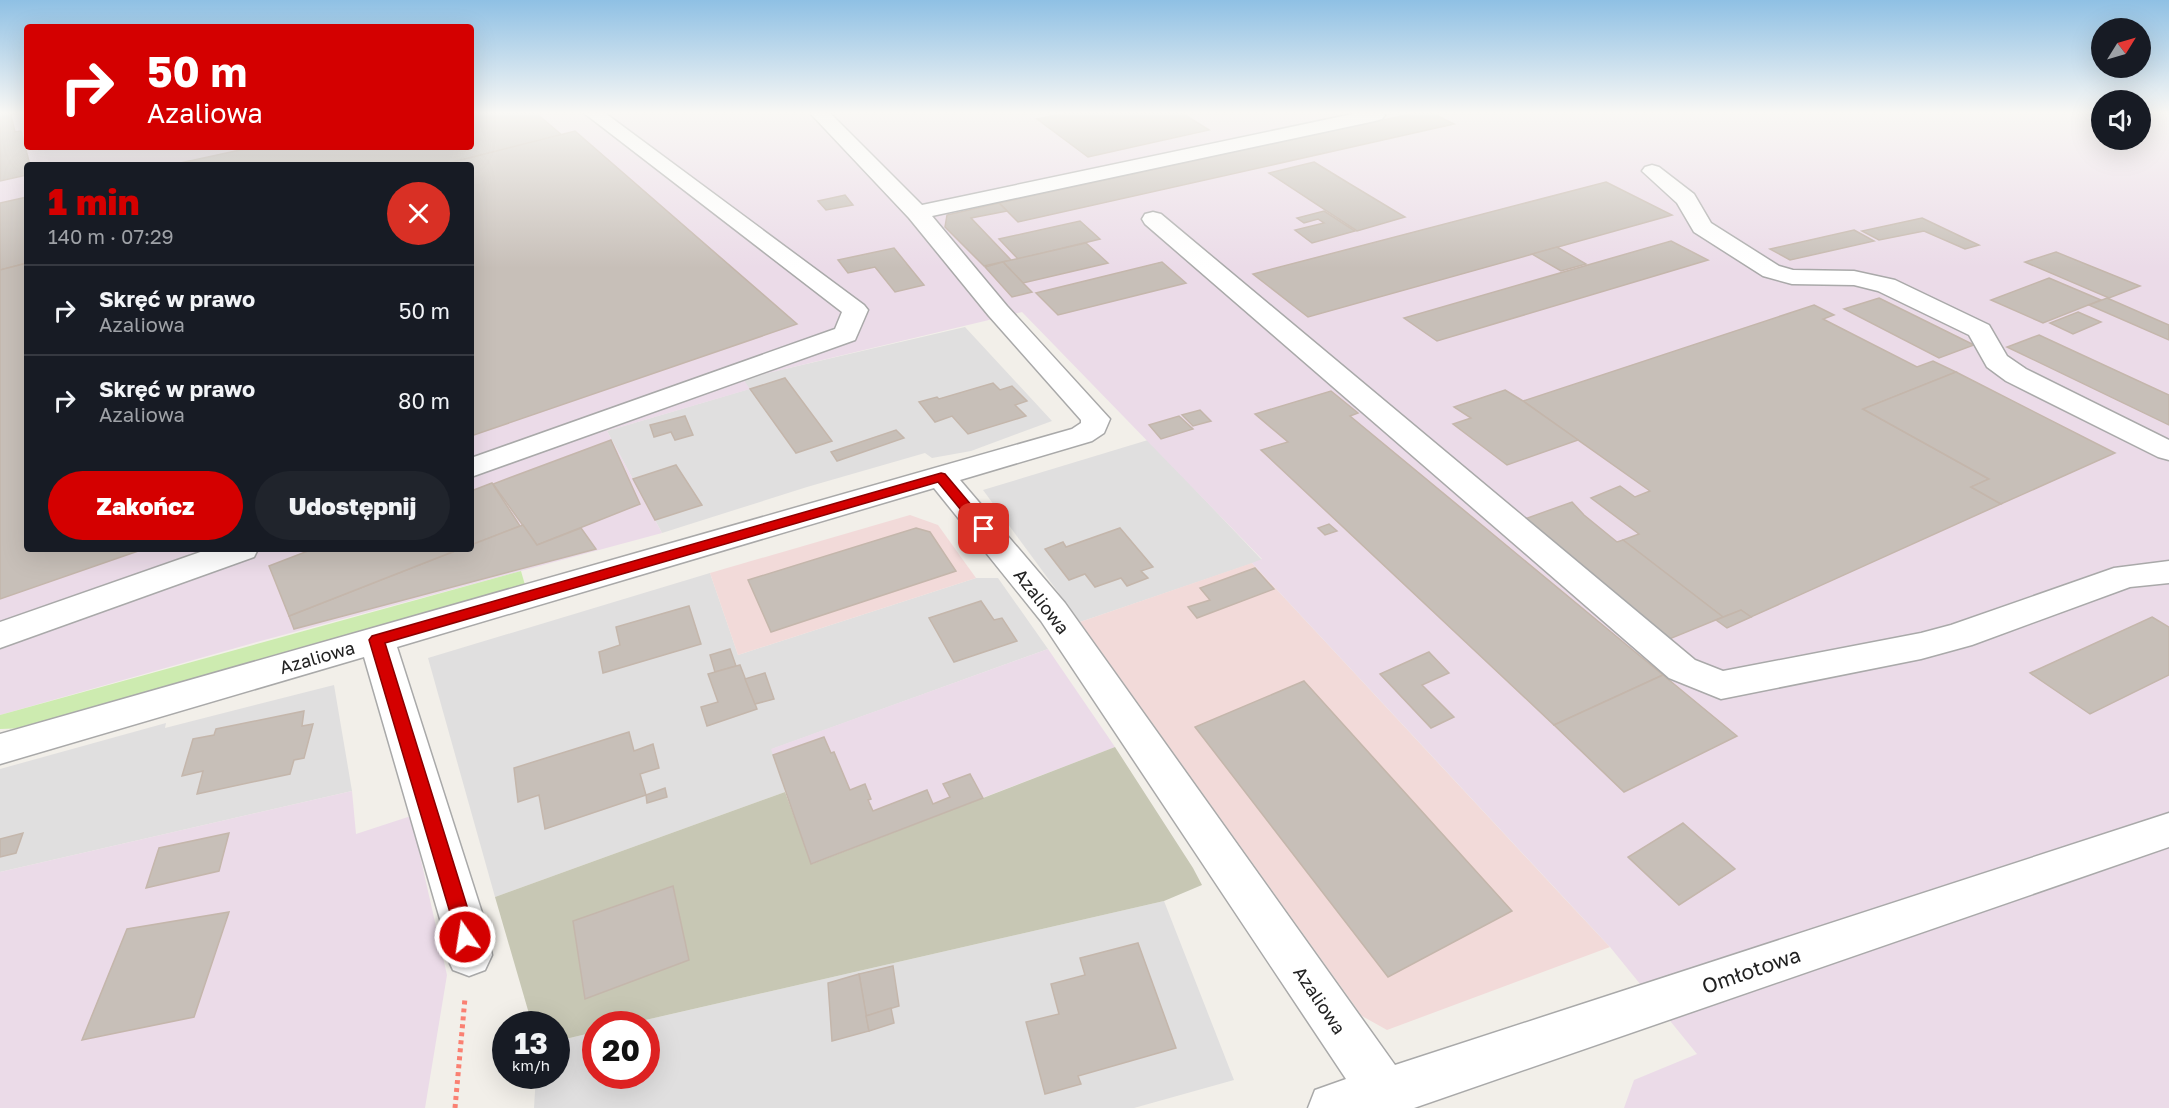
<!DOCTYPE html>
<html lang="pl">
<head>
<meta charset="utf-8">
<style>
  :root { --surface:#171b24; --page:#20242c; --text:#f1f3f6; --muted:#9ea1a6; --line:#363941; --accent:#d40000 }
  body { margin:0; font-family:"Golos Text",sans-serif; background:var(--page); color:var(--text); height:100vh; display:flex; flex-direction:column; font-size:22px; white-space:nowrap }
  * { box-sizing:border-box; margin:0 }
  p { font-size:20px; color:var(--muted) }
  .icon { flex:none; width:33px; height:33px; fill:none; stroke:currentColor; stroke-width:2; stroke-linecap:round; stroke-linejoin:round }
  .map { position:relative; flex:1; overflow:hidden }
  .drawer { position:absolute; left:24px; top:162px; width:450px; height:390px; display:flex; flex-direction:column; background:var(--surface); border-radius:6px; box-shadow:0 6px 24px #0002 }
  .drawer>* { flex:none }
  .hud { position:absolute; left:24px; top:24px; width:450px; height:126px; border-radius:6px; box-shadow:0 6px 24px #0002; background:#d40000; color:#fff; overflow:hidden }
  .needle { width:39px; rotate:53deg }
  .tools { position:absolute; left:2091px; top:18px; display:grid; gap:12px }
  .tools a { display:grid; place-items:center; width:60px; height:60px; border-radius:50%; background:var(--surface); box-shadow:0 6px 24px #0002; font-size:30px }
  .speed { position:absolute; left:492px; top:1011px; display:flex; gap:12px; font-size:30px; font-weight:700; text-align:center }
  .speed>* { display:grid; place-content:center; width:78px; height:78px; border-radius:50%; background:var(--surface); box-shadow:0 6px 24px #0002; line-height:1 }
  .speed small { font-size:15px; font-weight:400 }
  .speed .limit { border:9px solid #d22; background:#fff; color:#111 }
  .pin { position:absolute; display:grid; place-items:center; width:51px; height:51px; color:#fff; margin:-26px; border-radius:12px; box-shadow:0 3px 9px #0006 }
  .me { position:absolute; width:66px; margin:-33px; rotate:347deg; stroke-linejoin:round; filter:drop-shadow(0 0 4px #0008) }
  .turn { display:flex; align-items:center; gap:21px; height:126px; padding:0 24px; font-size:27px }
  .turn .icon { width:78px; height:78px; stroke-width:2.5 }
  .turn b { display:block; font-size:42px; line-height:51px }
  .round { display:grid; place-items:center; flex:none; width:63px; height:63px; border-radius:32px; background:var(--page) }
  .headline { display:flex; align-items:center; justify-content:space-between; height:102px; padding:0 24px }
  h1 { font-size:36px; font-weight:800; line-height:45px; color:var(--accent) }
  .action { display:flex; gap:12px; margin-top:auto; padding:12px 24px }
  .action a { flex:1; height:69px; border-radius:36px; background:var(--accent); color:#fff; font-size:24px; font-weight:800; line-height:69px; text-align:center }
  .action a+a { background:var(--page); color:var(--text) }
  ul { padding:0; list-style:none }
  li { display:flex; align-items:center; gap:18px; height:90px; padding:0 24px; border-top:2px solid var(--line) }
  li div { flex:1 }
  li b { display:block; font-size:22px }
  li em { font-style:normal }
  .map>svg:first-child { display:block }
  .residential { fill:#e0dfdf }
  .commercial { fill:#f2dad9 }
  .industrial { fill:#ebdbe8; fill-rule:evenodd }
  .construction { fill:#c7c7b4 }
  .grass { fill:#cdebb0 }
  .building { fill:#c7bfb8; stroke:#c4b6ab; stroke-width:1.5 }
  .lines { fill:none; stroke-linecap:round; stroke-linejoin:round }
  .minor-casing { stroke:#a9a9a9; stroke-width:3 }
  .path { stroke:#fa8072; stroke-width:5; stroke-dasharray:4 4; stroke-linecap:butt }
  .minor { fill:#fff; fill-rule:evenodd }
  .route { fill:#d40000; stroke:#8a0000; stroke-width:1.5 }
  .labels { text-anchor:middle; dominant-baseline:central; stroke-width:4.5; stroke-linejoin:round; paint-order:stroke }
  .street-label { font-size:18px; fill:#222; stroke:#fff }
  .near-street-label { font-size:21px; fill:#222; stroke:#fff }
</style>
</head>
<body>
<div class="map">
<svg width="2169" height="1108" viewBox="0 0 2169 1108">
  <rect width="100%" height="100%" fill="#f2efe9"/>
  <!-- residential -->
  <g class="residential">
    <polygon points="965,327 1052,421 971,451 932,458 925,453 807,487 662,533 607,431 749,389 742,379"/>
    <polygon points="1148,440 1262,560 1080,622 983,490"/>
    <polygon points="710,573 738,655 976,578 998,578 1048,649 772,749 785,792 495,897 428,658"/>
    <polygon points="334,685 352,791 0,872 0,769 166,723 165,728"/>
    <polygon points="1164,901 1234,1080 1134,1108 534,1108 536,1076 556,1076 557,1041 595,1032 596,1076 646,1076 646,1024 628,1024"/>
  </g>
  <!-- commercial -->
  <g class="commercial">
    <polygon points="910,515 938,525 976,578 738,655 710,573"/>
    <polygon points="1252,563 1550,883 1610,947 1387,1030 1362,1016 1080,622"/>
  </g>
  <!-- industrial -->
  <g class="industrial">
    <path d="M0 113H27V147H471V113H2101L2102 140H2140L2141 113H2169V1108H1624L1634 1080 1697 1054 1610 947 1252 563 1262 559 1022 312 743 379 750 389 607 431 662 533 257 642 0 715ZM27 165H471V549H27Z"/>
    <polygon points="1048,649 1115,747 811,864 771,749"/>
    <polygon points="352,791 356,834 411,816 447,975 425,1108 0,1108 0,872"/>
  </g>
  <!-- construction -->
  <polygon class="construction" points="1115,747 1193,868 1202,885 1164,901 628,1024 596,1024 595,1032 557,1041 556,1024 532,1024 495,897 785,792 812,864"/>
  <!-- grass -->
  <polygon class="grass" points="521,571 525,585 373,631 28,728 0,729 0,715"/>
  <!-- building -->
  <g class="building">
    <polygon points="0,113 16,113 11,115 15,132 21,131 30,165 27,165 27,175 0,181"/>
    <polygon points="471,113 536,113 563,136 441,165 171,165 254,147 471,147"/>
    <polygon points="1068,113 1182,113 1209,130 1088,157 1037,119"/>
    <polygon points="1416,113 1432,113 1454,124 1018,222 999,203"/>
    <polygon points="575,131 797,324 471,436 471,165 441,165"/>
    <polygon points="1314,162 1350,184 1405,217 1357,231 1269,173"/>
    <polygon points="1606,182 1672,215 1308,317 1253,274"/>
    <polygon points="845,195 853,205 826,210 818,201"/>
    <polygon points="27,197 27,263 0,270 0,203"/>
    <polygon points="999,203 1007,211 971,218 1011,260 984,266 945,227 947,215"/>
    <polygon points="1324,211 1355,231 1312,243 1295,230 1324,223 1318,219 1304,223 1297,218"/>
    <polygon points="1922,218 1979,245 1965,249 1924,231 1879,240 1862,231"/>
    <polygon points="1080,221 1100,239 1018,259 999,239"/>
    <polygon points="1854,230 1874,241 1790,260 1770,249"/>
    <polygon points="1671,241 1708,260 1437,341 1404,318"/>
    <polygon points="1086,243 1108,263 1023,283 1003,262"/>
    <polygon points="1557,247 1586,264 1561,271 1532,254"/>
    <polygon points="894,248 924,285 895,292 875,267 848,273 838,260"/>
    <polygon points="2056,252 2140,286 2109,298 2025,262"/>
    <polygon points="1003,262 1023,283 1032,292 1012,297 985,267"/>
    <polygon points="1162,262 1186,283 1058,315 1036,293"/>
    <polygon points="27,263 27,549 144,549 0,599 0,270"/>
    <polygon points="2049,278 2101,300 2043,323 1991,300"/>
    <polygon points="1879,298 1974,345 1939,358 1844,309"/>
    <polygon points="2107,298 2169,325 2169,340 2089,305"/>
    <polygon points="1814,305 1834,315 1823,319 1917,367 1933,361 1956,372 1863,409 1989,479 1971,487 2001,504 1751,617 1741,610 1723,617 1623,540 1639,534 1591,498 1620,486 1635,497 1650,491 1523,401"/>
    <polygon points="2078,312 2101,322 2073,334 2050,323"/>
    <polygon points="2039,335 2169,395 2169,425 2007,347"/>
    <polygon points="1956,372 2115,453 2001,504 1971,487 1989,479 1863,409"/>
    <polygon points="785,378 832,441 796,453 750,389"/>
    <polygon points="993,383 1000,390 1012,386 1027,401 1015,405 1026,416 968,434 952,416 935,422 919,402 937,397 939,399"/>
    <polygon points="1505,390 1523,401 1578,440 1507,465 1453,424 1471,418 1454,407"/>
    <polygon points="1331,391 1358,413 1350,416 1663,675 1554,725 1261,450 1288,442 1255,414"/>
    <polygon points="1200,410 1211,421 1193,426 1182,415"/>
    <polygon points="685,416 693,435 675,440 671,432 654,437 650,425"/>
    <polygon points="1179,416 1193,429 1161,439 1149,425"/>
    <polygon points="896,430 904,438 837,461 831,452"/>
    <polygon points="611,440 640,504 537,545 493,484"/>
    <polygon points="676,465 702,505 655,520 633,479"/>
    <polygon points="492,483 520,526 471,545 471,491"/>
    <polygon points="1572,502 1584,515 1617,542 1623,540 1723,617 1667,640 1522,520"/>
    <polygon points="1329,524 1337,531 1325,535 1318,528"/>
    <polygon points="523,525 537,545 581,528 596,549 294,629 289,616 460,549 471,549 471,545"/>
    <polygon points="916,528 930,532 956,571 771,632 748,580"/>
    <polygon points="1120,528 1153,567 1141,571 1148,578 1127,586 1121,578 1095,587 1085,574 1069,580 1045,549 1063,542 1066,547"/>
    <polygon points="313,549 460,549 289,616 269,566"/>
    <polygon points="1255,568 1274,589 1197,618 1188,607 1210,600 1200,588"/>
    <polygon points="981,601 994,620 1002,618 1017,641 954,662 929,618"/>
    <polygon points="689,606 701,644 603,673 599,652 620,645 616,627"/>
    <polygon points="1741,610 1751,617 1727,628 1716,620"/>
    <polygon points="2152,617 2169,627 2169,675 2090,714 2030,673"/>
    <polygon points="730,649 736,666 715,672 710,655"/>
    <polygon points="1429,652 1449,673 1422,685 1454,717 1431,728 1380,674"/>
    <polygon points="740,665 757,709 707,726 701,707 718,702 708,674"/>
    <polygon points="765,673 774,699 755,704 745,679"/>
    <polygon points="1663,675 1737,736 1624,792 1554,725"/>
    <polygon points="1304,681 1512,911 1388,977 1195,727"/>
    <polygon points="304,711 302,726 313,724 304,758 294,760 290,774 197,794 203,771 182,776 193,739 214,735 216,729"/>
    <polygon points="629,732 634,751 653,744 659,768 640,774 646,795 545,829 539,795 518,802 514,768"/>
    <polygon points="824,737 831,753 834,752 850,790 865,784 871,799 868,800 873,811 927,790 933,804 950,797 943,784 970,774 983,798 811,864 773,755"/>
    <polygon points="665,788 667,797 647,803 646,795"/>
    <polygon points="1683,823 1735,869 1679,905 1628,857"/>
    <polygon points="23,833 16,853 0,857 0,839"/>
    <polygon points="229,833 219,871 146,888 159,848"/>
    <polygon points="673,886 689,960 585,999 573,921"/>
    <polygon points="229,912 194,1017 82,1040 127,929"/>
    <polygon points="1138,943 1176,1048 1078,1076 1081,1084 1045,1094 1026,1022 1059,1014 1051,984 1085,975 1080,958"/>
    <polygon points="893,966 899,1006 866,1016 859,974"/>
    <polygon points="859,974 869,1031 832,1041 828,983"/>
    <polygon points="891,1008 894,1023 869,1031 866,1016"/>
  </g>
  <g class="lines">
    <!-- minor casing -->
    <g class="minor-casing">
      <g id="minor">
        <polygon points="584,113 605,113 864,305 868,310 855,340 471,477 471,458 835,329 842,312"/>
        <polygon points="810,113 830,113 922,205 1357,113 1383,113 1385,115 1382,119 1375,121 932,216 1007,306 1110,419 1104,433 1092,441 960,480 1065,603 1395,1065 2169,813 2169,847 1414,1108 1308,1108 1315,1090 1346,1079 1041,621 934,488 397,647 484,919 492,955 485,970 469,976 453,970 446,955 440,919 364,657 0,764 0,734 1072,429 1081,423 1081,420 989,316 909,218"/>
        <polygon points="1652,165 1659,167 1694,194 1711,223 1779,266 1793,270 1854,271 1895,280 1989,325 2007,356 2026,369 2169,440 2169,460 2158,457 2006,381 1987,367 1969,335 1878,291 1854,285 1792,284 1763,276 1694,232 1677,203 1642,171 1645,167"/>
        <polygon points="1153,212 1161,214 1695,660 1723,671 1921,633 1951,625 2114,568 2169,561 2169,583 2130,587 1972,645 1921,659 1721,699 1669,678 1145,224 1142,219 1145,214"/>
        <polygon points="209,549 258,549 254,557 0,648 0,622"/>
      </g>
    </g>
    <!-- path -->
    <polyline class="path" points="455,1108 465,998"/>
    <!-- minor -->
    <use href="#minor" class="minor"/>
  </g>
  <!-- sky -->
  <linearGradient id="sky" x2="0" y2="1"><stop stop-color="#8fc0e4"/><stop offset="0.42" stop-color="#f9f8f5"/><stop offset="1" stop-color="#f9f8f5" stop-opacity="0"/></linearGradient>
  <rect width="2169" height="268" fill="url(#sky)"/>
  <!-- route -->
  <polygon class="route" points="941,473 945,474 989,526 991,529 989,532 979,532 938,482 385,643 471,919 475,937 472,943 465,945 459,943 369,640 372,636"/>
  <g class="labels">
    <!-- street labels -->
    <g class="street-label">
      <text transform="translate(1042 601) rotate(52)">Azaliowa</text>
      <text transform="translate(317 657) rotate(-16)">Azaliowa</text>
      <text transform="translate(1320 1000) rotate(56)">Azaliowa</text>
    </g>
    <!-- near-street labels -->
    <g class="near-street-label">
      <text transform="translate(1751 970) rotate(-19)">Omłotowa</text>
    </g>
  </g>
</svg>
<div class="tools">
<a><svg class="needle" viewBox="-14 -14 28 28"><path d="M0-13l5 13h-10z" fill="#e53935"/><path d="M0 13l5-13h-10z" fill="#9ea1a6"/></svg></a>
<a><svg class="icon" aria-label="sound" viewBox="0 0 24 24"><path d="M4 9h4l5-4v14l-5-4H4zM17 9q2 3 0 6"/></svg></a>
</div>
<div class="speed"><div>13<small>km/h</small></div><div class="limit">20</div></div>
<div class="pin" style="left:984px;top:529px;background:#d93025"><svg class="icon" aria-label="arrive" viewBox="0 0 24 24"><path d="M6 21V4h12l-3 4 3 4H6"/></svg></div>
<svg class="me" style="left:465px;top:937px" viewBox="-20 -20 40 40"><circle r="17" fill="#d40000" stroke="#fff" stroke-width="3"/><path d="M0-11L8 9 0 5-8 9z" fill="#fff"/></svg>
<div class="hud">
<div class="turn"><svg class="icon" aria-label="right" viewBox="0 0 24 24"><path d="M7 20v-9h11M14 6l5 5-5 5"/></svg><div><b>50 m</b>Azaliowa</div></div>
</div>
<section class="drawer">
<div class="headline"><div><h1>1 min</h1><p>140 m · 07:29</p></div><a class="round" style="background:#d93025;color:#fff"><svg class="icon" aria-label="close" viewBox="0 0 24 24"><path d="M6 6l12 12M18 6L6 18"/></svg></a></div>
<ul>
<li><svg class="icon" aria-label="right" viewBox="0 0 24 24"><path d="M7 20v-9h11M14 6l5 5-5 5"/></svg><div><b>Skręć w prawo</b><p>Azaliowa</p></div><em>50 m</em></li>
<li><svg class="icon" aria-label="right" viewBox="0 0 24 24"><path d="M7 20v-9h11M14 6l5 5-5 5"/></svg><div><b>Skręć w prawo</b><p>Azaliowa</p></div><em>80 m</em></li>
</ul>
<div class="action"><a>Zakończ</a><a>Udostępnij</a></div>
</section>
</div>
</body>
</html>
